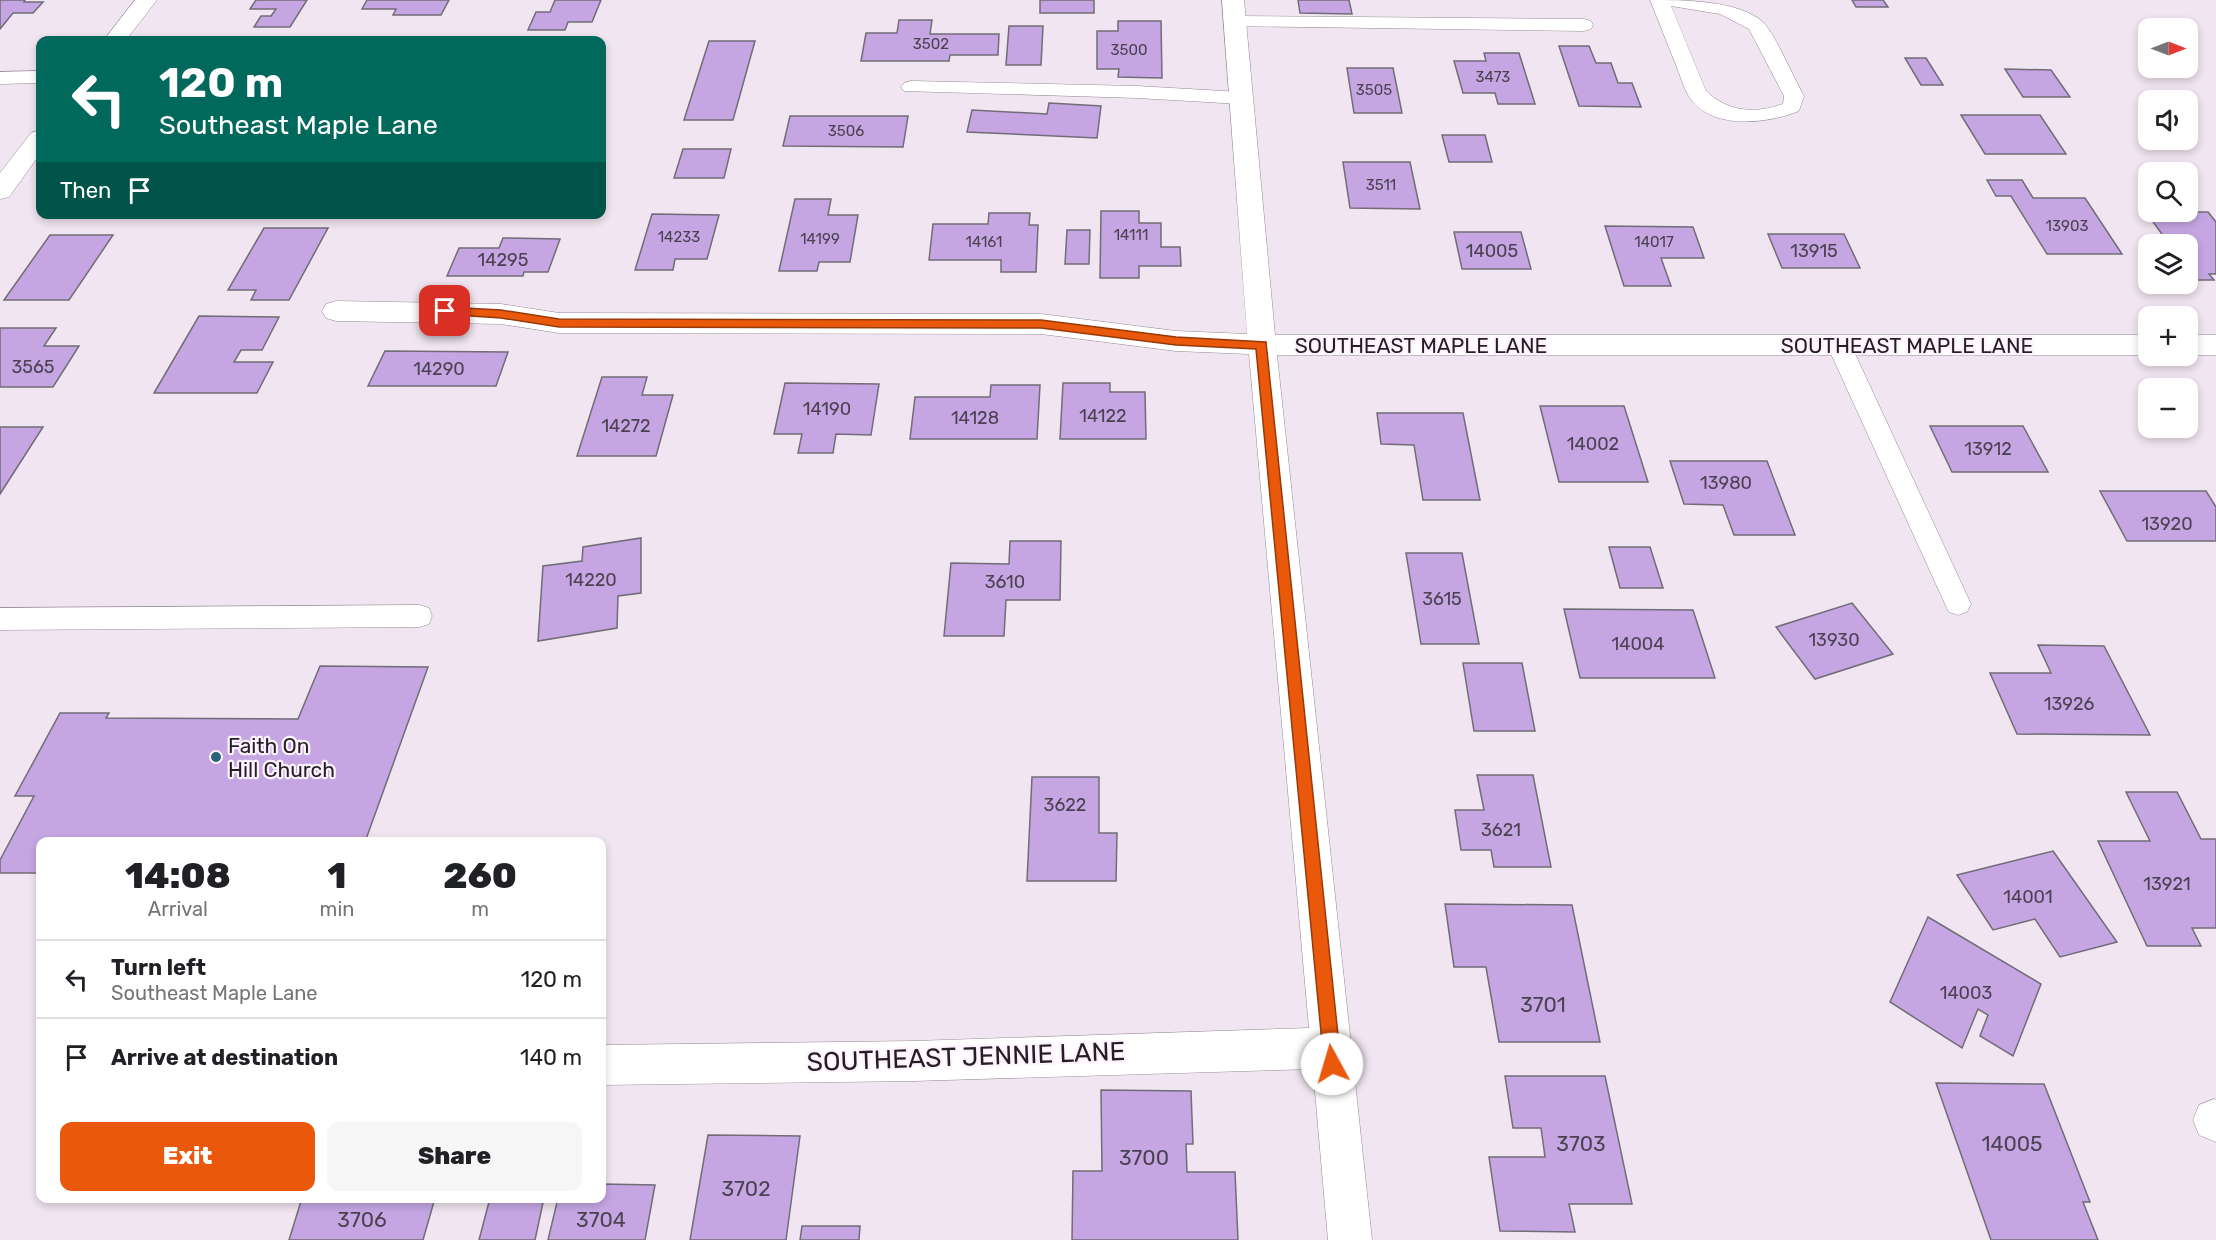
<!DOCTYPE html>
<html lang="en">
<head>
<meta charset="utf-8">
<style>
  :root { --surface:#fff; --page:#f6f6f6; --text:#202124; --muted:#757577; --line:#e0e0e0; --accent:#ea580c }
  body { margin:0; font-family:Rubik,sans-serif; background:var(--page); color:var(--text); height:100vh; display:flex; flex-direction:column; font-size:22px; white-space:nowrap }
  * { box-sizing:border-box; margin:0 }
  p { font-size:20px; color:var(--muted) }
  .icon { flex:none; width:33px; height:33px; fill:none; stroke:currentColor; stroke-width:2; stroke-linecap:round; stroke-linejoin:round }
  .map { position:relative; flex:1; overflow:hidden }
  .panel { position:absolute; left:36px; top:837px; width:570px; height:366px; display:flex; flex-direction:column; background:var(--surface); border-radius:12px; box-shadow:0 3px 9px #0003 }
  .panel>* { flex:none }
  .guide { position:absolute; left:36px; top:36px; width:570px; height:183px; border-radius:12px; box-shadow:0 3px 9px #0003; background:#00695c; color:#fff; overflow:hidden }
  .needle { width:39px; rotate:90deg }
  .buttons { position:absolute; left:2138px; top:18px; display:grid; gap:12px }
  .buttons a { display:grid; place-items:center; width:60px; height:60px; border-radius:12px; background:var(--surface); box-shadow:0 3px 9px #0003; font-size:30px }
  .pin { position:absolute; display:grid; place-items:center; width:51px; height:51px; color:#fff; margin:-26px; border-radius:12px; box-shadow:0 3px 9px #0006 }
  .me { position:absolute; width:66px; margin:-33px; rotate:354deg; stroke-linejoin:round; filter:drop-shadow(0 0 4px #0008) }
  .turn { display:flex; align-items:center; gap:21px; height:126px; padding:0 24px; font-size:27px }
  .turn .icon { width:78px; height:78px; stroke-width:2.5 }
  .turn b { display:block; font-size:42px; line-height:51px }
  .then { display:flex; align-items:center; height:57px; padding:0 24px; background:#0003; gap:12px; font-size:22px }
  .eta { display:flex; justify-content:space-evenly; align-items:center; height:102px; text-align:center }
  .eta b { font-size:36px; font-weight:800; line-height:42px }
  .cta { display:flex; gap:12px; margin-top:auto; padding:12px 24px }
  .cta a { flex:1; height:69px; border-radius:12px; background:var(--accent); color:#fff; font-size:24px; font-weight:800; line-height:69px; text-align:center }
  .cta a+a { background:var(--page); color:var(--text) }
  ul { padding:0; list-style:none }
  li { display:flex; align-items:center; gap:18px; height:78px; padding:0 24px; border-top:2px solid var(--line) }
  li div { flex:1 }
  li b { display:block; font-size:22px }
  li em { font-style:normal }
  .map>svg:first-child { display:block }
  .building { fill:#c5a6e3; stroke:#716c77; stroke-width:1.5 }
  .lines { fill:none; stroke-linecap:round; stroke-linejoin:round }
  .lane-casing { stroke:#948a94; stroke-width:1 }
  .street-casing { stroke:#948a94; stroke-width:1 }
  .secondary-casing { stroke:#948a94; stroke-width:1 }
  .lane { fill:#fff; fill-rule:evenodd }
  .street { fill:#fff; fill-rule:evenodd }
  .secondary { fill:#fff; fill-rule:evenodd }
  .route { fill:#ea580c; stroke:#983908; stroke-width:1.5 }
  .poi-dot { fill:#27627a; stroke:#fdf2fd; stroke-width:2 }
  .labels { text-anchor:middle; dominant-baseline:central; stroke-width:4.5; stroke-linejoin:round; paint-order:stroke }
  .far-number-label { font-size:15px; fill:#4c4152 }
  .number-label { font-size:18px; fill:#4c4152 }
  .street-label { font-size:21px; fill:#231f22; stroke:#fdf2fd }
  .poi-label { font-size:21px; fill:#231f22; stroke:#fdf2fd; text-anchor:start }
  .near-number-label { font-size:21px; fill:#4c4152 }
  .near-street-label { font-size:26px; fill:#231f22; stroke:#fdf2fd }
</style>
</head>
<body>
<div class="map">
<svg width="2216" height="1240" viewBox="0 0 2216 1240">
  <rect width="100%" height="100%" fill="#f0e5f0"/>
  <!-- building -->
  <g class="building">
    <polygon points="0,0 25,0 24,2 43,2 33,13 13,13 0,29"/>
    <polygon points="256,0 307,0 290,27 254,27 261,16 271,16 276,9 250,9"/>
    <polygon points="367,0 449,0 441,15 393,15 396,9 362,9"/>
    <polygon points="555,0 601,0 592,22 568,22 565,30 528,30 536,12 550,12"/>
    <rect x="1040" y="0" width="54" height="13"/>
    <polygon points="1298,0 1349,0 1352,14 1300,13"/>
    <polygon points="1852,0 1883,0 1888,7 1856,7"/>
    <polygon points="899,20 932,20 930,34 999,34 998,55 950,55 949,61 861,61 866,33 897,33"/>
    <polygon points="1118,21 1161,21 1162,78 1118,77 1119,69 1097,69 1097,31 1118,31"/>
    <polygon points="1009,26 1043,26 1041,65 1006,65"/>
    <polygon points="709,41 755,41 733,120 684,120"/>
    <polygon points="1559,46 1589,46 1596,63 1611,63 1618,83 1632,83 1641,107 1579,106"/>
    <polygon points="1484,53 1519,53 1535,104 1498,104 1495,93 1463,93 1454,61 1486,61"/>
    <polygon points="1905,58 1926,58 1943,85 1921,85"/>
    <polygon points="1347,68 1393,68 1402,113 1354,113"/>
    <polygon points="2005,69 2051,70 2070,97 2023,97"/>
    <polygon points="1049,103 1101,106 1097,138 967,132 972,110 1047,114"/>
    <polygon points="1961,115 2040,115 2066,154 1985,154"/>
    <polygon points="790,116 908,116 903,147 783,146"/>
    <polygon points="1442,135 1485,135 1492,162 1449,162"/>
    <polygon points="683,149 731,149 724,178 674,178"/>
    <polygon points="1343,162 1410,162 1420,209 1350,208"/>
    <polygon points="1987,180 2022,180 2033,198 2085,198 2122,254 2047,254 2011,196 1996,196"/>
    <polygon points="795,199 831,199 828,215 858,215 850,262 819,262 817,271 779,271"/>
    <polygon points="1101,211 1139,211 1139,223 1161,223 1161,247 1180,247 1181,266 1139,266 1139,278 1100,278"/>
    <polygon points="2146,212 2208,212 2216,222 2216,274 2209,274 2214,280 2187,280 2187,244 2169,244"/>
    <polygon points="989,213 1030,213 1029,225 1038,225 1036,272 1001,272 1001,260 929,260 933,224 988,224"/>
    <polygon points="652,214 719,215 707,259 675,259 673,270 635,270"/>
    <polygon points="1605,226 1693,227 1704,258 1661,258 1671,286 1624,286"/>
    <polygon points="264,228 328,228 289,300 251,300 256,290 228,290"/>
    <polygon points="1067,230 1090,230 1089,264 1065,264"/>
    <polygon points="1454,232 1521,232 1531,269 1462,269"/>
    <polygon points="1768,234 1844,234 1860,268 1782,268"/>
    <polygon points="50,235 113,235 69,300 4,300"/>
    <polygon points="503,238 560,239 548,272 524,272 523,276 447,276 459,248 499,248"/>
    <polygon points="199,316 279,317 262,350 241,350 234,362 273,362 257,393 154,393"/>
    <polygon points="0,328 56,328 44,346 79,346 53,387 0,387"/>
    <polygon points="385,351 508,352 496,386 368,386"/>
    <polygon points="602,377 647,377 642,395 673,395 656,456 577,456"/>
    <polygon points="785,383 879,384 871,435 836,434 833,453 798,453 802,434 774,434"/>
    <polygon points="1063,383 1110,383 1110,392 1145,392 1146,439 1060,439"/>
    <polygon points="991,385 1040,385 1037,439 910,439 915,397 990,397"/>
    <polygon points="1540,406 1624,406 1648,482 1559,482"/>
    <polygon points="1377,413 1463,413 1480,500 1423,500 1414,445 1381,444"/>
    <polygon points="1930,426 2023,426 2048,472 1952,472"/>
    <polygon points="0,427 43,427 0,494"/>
    <polygon points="1670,461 1767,461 1795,535 1734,535 1723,505 1684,504"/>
    <polygon points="2100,491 2206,491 2216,507 2216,541 2127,541"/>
    <polygon points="641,538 641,593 618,596 617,628 538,641 543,566 582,561 583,547"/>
    <polygon points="1010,541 1061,541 1060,600 1006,600 1004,636 944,636 951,563 1009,564"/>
    <polygon points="1609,547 1650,547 1663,588 1620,588"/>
    <polygon points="1406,553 1462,553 1479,644 1421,644"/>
    <polygon points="1852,603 1893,654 1815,679 1776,627"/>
    <polygon points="1564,609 1693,610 1715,678 1580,678"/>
    <polygon points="2038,645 2104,646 2150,735 2017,734 1990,673 2051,673"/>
    <polygon points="1463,663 1522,663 1535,731 1474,731"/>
    <polygon points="320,666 428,667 365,842 40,842 40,873 0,873 0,860 34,796 15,796 60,713 109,713 106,718 298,719"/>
    <polygon points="1477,775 1533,775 1551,867 1494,867 1491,850 1461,850 1455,810 1484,810"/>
    <polygon points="1032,777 1099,777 1099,833 1117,833 1116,881 1027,881"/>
    <polygon points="2126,792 2177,792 2201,839 2216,839 2216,928 2192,928 2201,946 2147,946 2098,841 2150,841"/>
    <polygon points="2053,851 2117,942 2060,957 2035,919 1993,930 1957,875"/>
    <polygon points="1445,904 1572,905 1600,1042 1499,1042 1486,967 1454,967"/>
    <polygon points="1928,917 2041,984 2013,1056 1980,1036 1988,1015 1978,1009 1962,1048 1890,1002"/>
    <polygon points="1505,1076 1605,1076 1632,1204 1569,1204 1575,1232 1500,1231 1489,1157 1545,1157 1541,1128 1513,1128"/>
    <polygon points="1936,1083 2044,1084 2090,1202 2083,1202 2098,1240 1991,1240"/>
    <polygon points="1101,1090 1191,1091 1193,1144 1186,1144 1187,1172 1235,1172 1238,1240 1072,1240 1073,1171 1102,1171"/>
    <polygon points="708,1135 800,1136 786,1240 690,1240"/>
    <polygon points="602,1184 655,1185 645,1240 548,1240 558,1198 602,1198"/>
    <polygon points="302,1198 435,1198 423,1240 289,1240"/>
    <polygon points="490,1198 544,1198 535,1240 479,1240"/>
    <polygon points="802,1226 860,1226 859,1240 800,1240"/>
  </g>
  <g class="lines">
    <!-- lane casing -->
    <g class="lane-casing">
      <g id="lane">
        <path d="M1650 0C1683 0 1740 0 1764 23 1777 38 1793 77 1804 96L1799 111C1767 124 1709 131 1688 95 1683 86 1680 75 1676 65 1667 43 1659 22 1650 0ZM1671 6 1720 14 1749 29 1784 96 1783 104C1755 114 1728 112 1706 91Z"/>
        <polygon points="1234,16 1584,19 1591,21 1593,25 1591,29 1584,31 1227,26 1225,22 1227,18"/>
        <polygon points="40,71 40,83 0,84 0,72"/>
        <polygon points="911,81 1137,86 1241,92 1248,94 1251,98 1248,102 1241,104 1137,98 904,91 901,87 904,83"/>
        <polygon points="1839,337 1847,339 1851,345 1971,604 1967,612 1958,615 1949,612 1945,604 1827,345 1831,339"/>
        <polygon points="419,605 429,608 432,616 429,624 419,627 0,630 0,608"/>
      </g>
    </g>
    <!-- street casing -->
    <g class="street-casing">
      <g id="street">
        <polygon points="1222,0 1244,0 1275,335 2148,335 2148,355 1277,355 1372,1240 1328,1240 1313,1069 914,1081 602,1085 602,1045 914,1041 1309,1028 1249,354 1176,351 1041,334 559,333 501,324 336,321 326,318 322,311 326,304 336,301 501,304 559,313 1041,314 1176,331 1247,334"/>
        <rect x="2187" y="335" width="29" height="20"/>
        <polygon points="2214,1099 2216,1100 2216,1142 2199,1135 2193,1120 2199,1105"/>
      </g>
    </g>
    <!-- secondary casing -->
    <g class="secondary-casing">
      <g id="secondary">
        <polygon points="135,0 157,0 126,40 104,40"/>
        <polygon points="40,130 40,154 9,197 0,199 0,173 31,133"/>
      </g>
    </g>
    <!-- lane -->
    <use href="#lane" class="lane"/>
    <!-- street -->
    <use href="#street" class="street"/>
    <!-- secondary -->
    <use href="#secondary" class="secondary"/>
  </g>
  <!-- route -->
  <polygon class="route" points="445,307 501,310 559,319 1041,320 1176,337 1266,342 1341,1064 1338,1070 1332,1072 1326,1070 1324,1064 1256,349 1176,345 1041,328 559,327 501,318 441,314 441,309"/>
  <!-- markers -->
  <circle class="poi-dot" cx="216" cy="757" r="6"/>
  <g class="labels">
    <!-- far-number labels -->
    <g class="far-number-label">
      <text x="931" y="44">3502</text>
      <text x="1129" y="50">3500</text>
      <text x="1493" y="77">3473</text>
      <text x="1374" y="90">3505</text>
      <text x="846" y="131">3506</text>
      <text x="1381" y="185">3511</text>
      <text x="2067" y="226">13903</text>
      <text x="1131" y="235">14111</text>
      <text x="679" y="237">14233</text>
      <text x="820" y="239">14199</text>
      <text x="984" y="242">14161</text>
      <text x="1654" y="242">14017</text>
    </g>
    <!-- number labels -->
    <g class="number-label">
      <text x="1492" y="251">14005</text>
      <text x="1814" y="251">13915</text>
      <text x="503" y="260">14295</text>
      <text x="33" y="367">3565</text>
      <text x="439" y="369">14290</text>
      <text x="827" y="409">14190</text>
      <text x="1103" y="416">14122</text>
      <text x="975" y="418">14128</text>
      <text x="626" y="426">14272</text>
      <text x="1593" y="444">14002</text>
      <text x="1988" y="449">13912</text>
      <text x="1726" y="483">13980</text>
      <text x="2167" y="524">13920</text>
      <text x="591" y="580">14220</text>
      <text x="1005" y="582">3610</text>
      <text x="1442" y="599">3615</text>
      <text x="1834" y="640">13930</text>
      <text x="1638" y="644">14004</text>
      <text x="2069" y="704">13926</text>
      <text x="1065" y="805">3622</text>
      <text x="1501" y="830">3621</text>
      <text x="2167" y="884">13921</text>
      <text x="2028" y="897">14001</text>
      <text x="1966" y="993">14003</text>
    </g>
    <!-- street labels -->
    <g class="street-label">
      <text x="1421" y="345">SOUTHEAST MAPLE LANE</text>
      <text x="1907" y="345">SOUTHEAST MAPLE LANE</text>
    </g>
    <!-- poi labels -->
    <g class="poi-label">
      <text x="228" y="745">Faith On<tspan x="228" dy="24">Hill Church</tspan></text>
    </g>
    <!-- near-number labels -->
    <g class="near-number-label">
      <text x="1543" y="1004">3701</text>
      <text x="1581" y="1143">3703</text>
      <text x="2012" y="1143">14005</text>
      <text x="1144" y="1157">3700</text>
      <text x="746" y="1188">3702</text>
      <text x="362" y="1219">3706</text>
      <text x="601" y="1219">3704</text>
    </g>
    <!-- near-street labels -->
    <g class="near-street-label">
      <text transform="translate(966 1057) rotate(-2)">SOUTHEAST JENNIE LANE</text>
    </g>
  </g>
</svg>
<div class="buttons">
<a><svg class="needle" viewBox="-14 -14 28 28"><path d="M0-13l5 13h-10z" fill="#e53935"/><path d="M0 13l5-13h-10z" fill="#757577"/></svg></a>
<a><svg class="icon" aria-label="sound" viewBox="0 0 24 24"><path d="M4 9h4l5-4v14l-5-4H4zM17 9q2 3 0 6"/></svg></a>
<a><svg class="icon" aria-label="search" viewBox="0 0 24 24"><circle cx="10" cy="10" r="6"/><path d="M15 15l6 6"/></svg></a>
<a><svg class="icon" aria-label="layers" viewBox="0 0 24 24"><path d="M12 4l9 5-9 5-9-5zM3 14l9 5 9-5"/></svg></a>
<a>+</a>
<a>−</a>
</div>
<div class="pin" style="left:445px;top:311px;background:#d93025"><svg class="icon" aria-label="arrive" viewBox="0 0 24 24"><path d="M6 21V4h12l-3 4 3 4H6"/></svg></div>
<svg class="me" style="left:1332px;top:1064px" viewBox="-20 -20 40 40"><circle r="19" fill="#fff"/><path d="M0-13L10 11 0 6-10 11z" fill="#ea580c"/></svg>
<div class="guide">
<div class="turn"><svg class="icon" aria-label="left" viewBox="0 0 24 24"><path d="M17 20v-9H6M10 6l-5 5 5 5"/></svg><div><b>120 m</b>Southeast Maple Lane</div></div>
<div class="then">Then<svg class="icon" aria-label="arrive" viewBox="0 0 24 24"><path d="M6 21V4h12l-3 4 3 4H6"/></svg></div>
</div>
<section class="panel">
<div class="eta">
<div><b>14:08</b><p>Arrival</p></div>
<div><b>1</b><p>min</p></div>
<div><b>260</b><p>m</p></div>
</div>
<ul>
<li><svg class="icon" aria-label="left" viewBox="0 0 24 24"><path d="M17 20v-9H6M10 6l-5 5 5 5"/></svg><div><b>Turn left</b><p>Southeast Maple Lane</p></div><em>120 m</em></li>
<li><svg class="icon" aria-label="arrive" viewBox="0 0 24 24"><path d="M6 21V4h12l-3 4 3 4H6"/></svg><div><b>Arrive at destination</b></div><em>140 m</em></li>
</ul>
<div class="cta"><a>Exit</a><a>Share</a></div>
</section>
</div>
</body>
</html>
